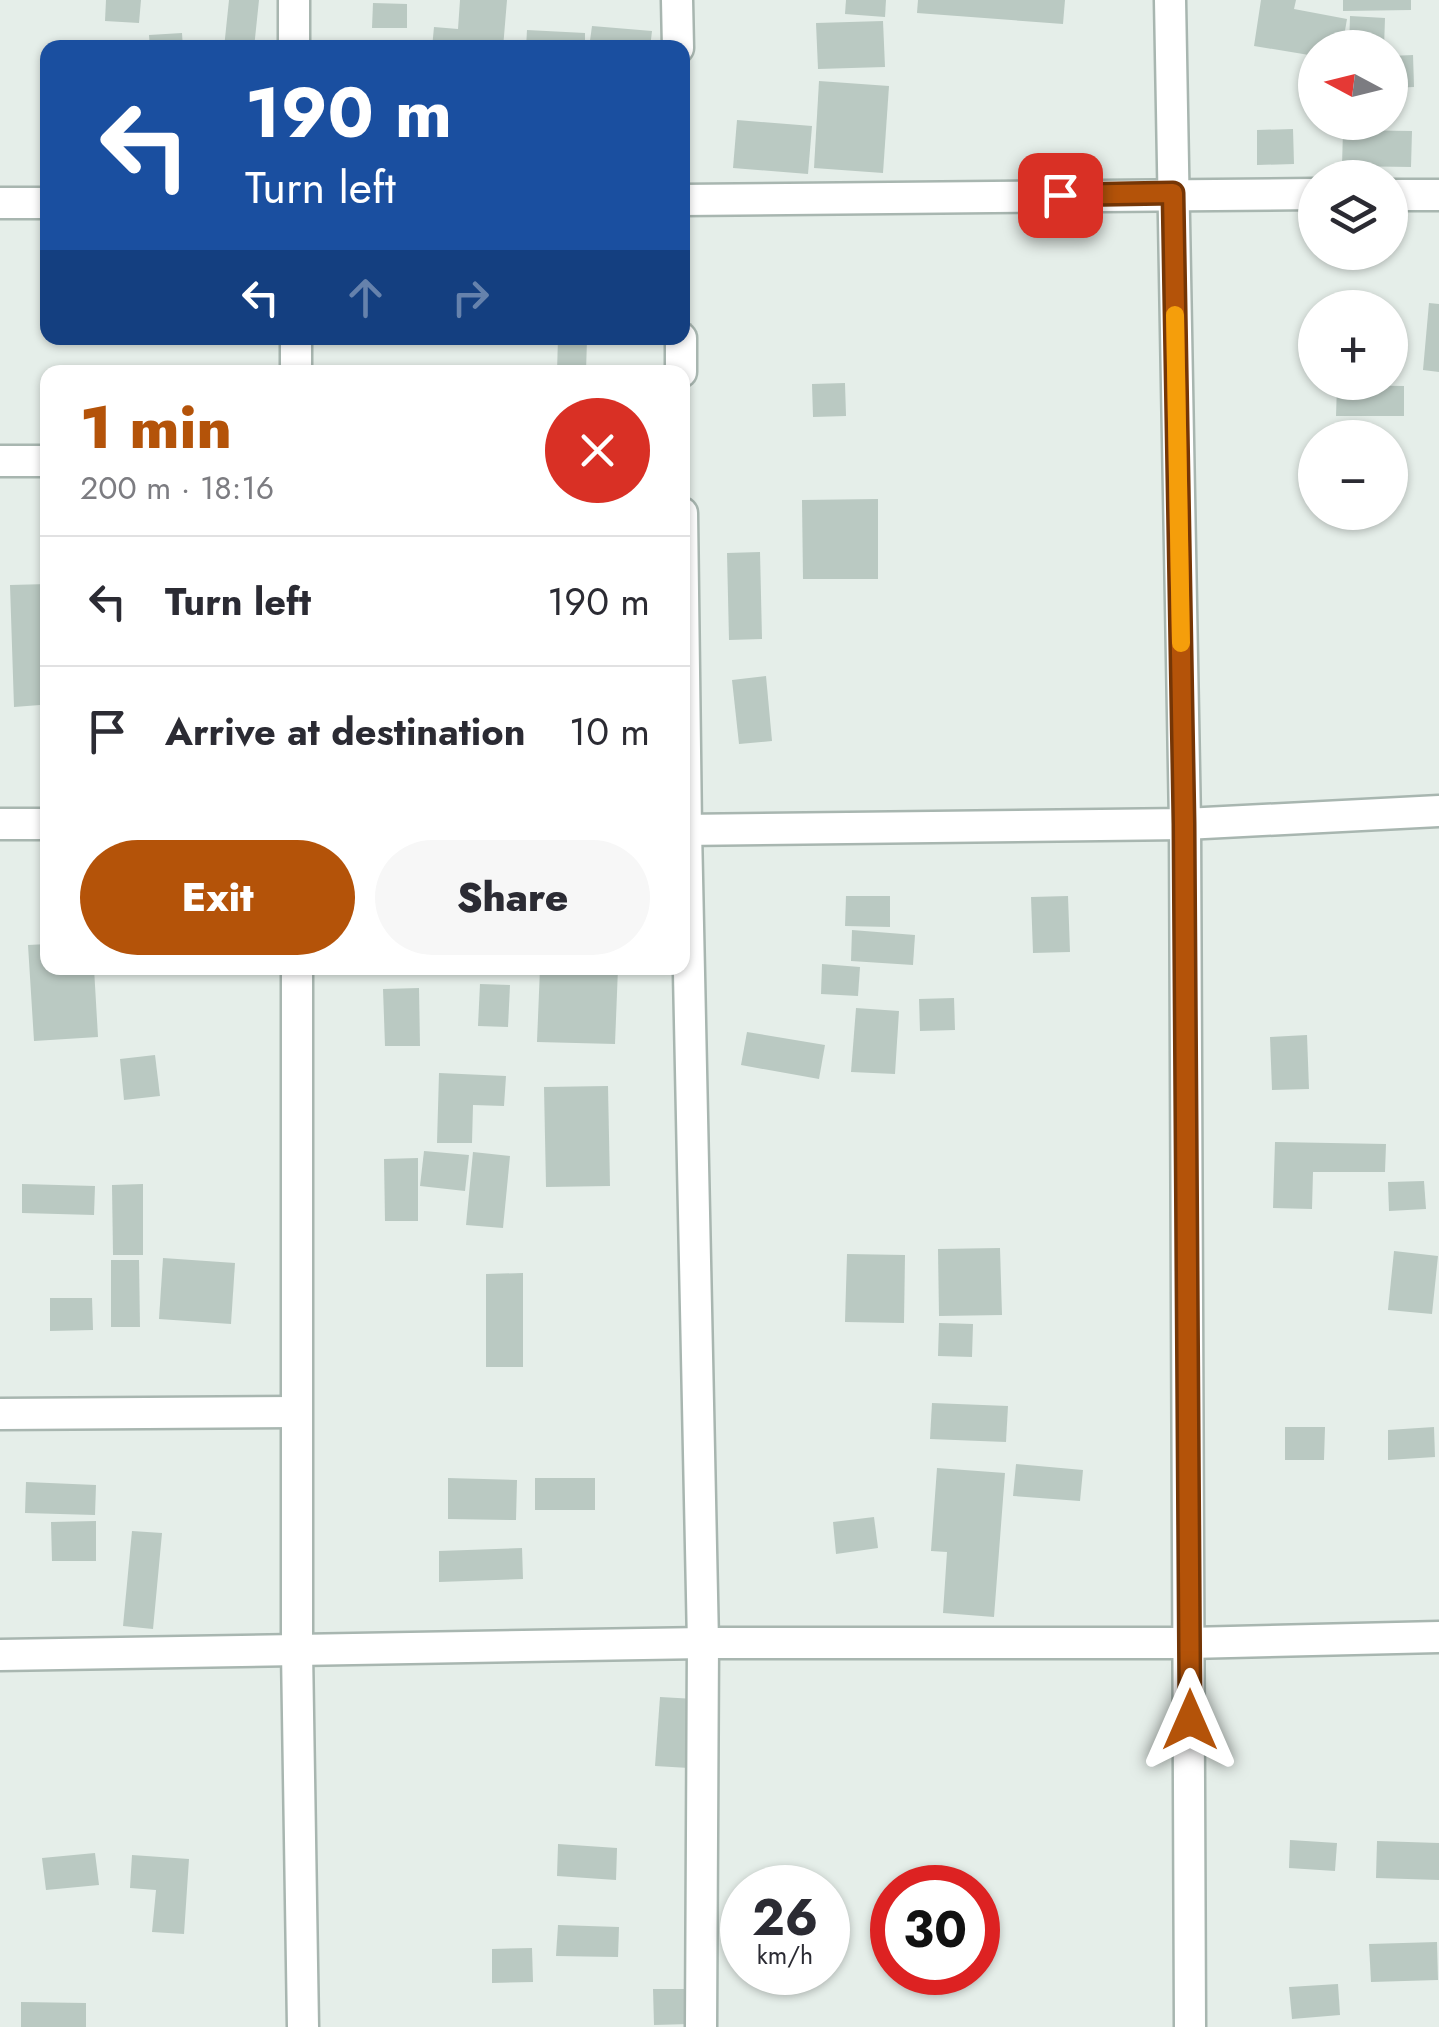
<!DOCTYPE html>
<html lang="en">
<head>
<meta charset="utf-8">
<style>
  :root { --surface:#fff; --page:#f7f7f7; --text:#2b2b33; --muted:#7c7c81; --line:#e1e1e2; --accent:#b45309 }
  body { margin:0; font-family:Jost,sans-serif; background:var(--page); color:var(--text); height:100vh; display:flex; flex-direction:column; font-size:38px; white-space:nowrap }
  * { box-sizing:border-box; margin:0 }
  p { font-size:32px; color:var(--muted) }
  .icon { flex:none; width:55px; height:55px; fill:none; stroke:currentColor; stroke-width:2; stroke-linecap:round; stroke-linejoin:round }
  .map { position:relative; flex:1; overflow:hidden }
  .sheet { position:absolute; left:40px; top:365px; width:650px; height:610px; display:flex; flex-direction:column; background:var(--surface); border-radius:20px; box-shadow:0 2px 8px #0004 }
  .sheet>* { flex:none }
  .hud { position:absolute; left:40px; top:40px; width:650px; height:305px; border-radius:20px; box-shadow:0 2px 8px #0004; background:#1a4fa0; color:#fff; overflow:hidden }
  .needle { width:65px; rotate:277deg }
  .tools { position:absolute; left:1298px; top:30px; display:grid; gap:20px }
  .tools a { display:grid; place-items:center; width:110px; height:110px; border-radius:50%; background:var(--surface); box-shadow:0 2px 8px #0004; font-size:50px }
  .speed { position:absolute; left:720px; top:1865px; display:flex; gap:20px; font-size:50px; font-weight:700; text-align:center }
  .speed>* { display:grid; place-content:center; width:130px; height:130px; border-radius:50%; background:var(--surface); box-shadow:0 2px 8px #0004; line-height:1 }
  .speed small { font-size:25px; font-weight:400 }
  .speed .limit { border:15px solid #d22; background:#fff; color:#111 }
  .pin { position:absolute; display:grid; place-items:center; width:85px; height:85px; color:#fff; margin:-42px; border-radius:20px; box-shadow:0 5px 15px #0006 }
  .me { position:absolute; width:110px; margin:-55px; rotate:0deg; stroke-linejoin:round; filter:drop-shadow(0 0 8px #0008) }
  .turn { display:flex; align-items:center; gap:35px; height:210px; padding:0 40px; font-size:45px }
  .turn .icon { width:130px; height:130px; stroke-width:2.5 }
  .turn b { display:block; font-size:70px; line-height:85px }
  .lanes { display:flex; align-items:center; height:95px; padding:0 40px; background:#0003; justify-content:center; gap:50px; direction:ltr }
  .lanes .off { opacity:.35 }
  .round { display:grid; place-items:center; flex:none; width:105px; height:105px; border-radius:52px; background:var(--page) }
  .summary { display:flex; align-items:center; justify-content:space-between; height:170px; padding:0 40px }
  h1 { font-size:60px; font-weight:800; line-height:75px; color:var(--accent) }
  .cta { display:flex; gap:20px; margin-top:auto; padding:20px 40px }
  .cta a { flex:1; height:115px; border-radius:60px; background:var(--accent); color:#fff; font-size:40px; font-weight:800; line-height:115px; text-align:center }
  .cta a+a { background:var(--page); color:var(--text) }
  ul { padding:0; list-style:none }
  li { display:flex; align-items:center; gap:30px; height:130px; padding:0 40px; border-top:2px solid var(--line) }
  li div { flex:1 }
  li b { display:block; font-size:38px }
  li em { font-style:normal }
  .map>svg:first-child { display:block }
  .building { fill:#bac9c2 }
  .lines { fill:none; stroke-linecap:round; stroke-linejoin:round }
  .minor-casing { stroke:#a8b6b0; stroke-width:35 }
  .minor { stroke:#fff; stroke-width:30 }
  .route-casing { stroke:#753606; stroke-width:25 }
  .route { stroke:#b45309; stroke-width:18 }
  .slow { stroke:#f59e0b; stroke-width:18 }
</style>
</head>
<body>
<div class="map">
<svg width="1439" height="2027" viewBox="0 0 1439 2027">
  <rect width="100%" height="100%" fill="#e5eee9"/>
  <!-- building -->
  <g class="building">
    <polygon points="106,0 141,0 139,23 105,21"/>
    <polygon points="229,0 259,0 254,48 224,48"/>
    <polygon points="460,0 507,0 503,48 432,48 434,27 458,29"/>
    <polygon points="846,0 886,0 885,17 845,14"/>
    <polygon points="918,0 1065,0 1063,24 917,13"/>
    <polygon points="1261,0 1296,0 1294,9 1347,19 1342,48 1315,48 1315,56 1254,46"/>
    <polygon points="1343,0 1411,0 1411,10 1343,11"/>
    <polygon points="373,3 407,4 407,28 372,28"/>
    <polygon points="1350,16 1385,18 1384,48 1349,48"/>
    <polygon points="883,21 885,67 818,69 816,23"/>
    <polygon points="592,26 652,31 650,48 589,48"/>
    <polygon points="527,30 585,33 585,48 526,48"/>
    <polygon points="182,33 183,48 150,48 149,35"/>
    <polygon points="1413,55 1414,87 1390,88 1390,56"/>
    <polygon points="819,81 889,86 883,173 814,168"/>
    <polygon points="737,120 812,126 808,174 733,168"/>
    <polygon points="1293,129 1294,164 1257,165 1257,130"/>
    <polygon points="1343,130 1412,131 1411,167 1342,166"/>
    <polygon points="1429,303 1439,304 1439,372 1423,370"/>
    <polygon points="514,338 548,338 548,342 514,343"/>
    <polygon points="558,338 587,339 586,372 557,372"/>
    <polygon points="845,383 846,416 813,417 812,384"/>
    <polygon points="1337,385 1404,386 1404,416 1336,416"/>
    <polygon points="878,499 878,579 803,579 802,500"/>
    <polygon points="760,552 762,639 729,640 727,553"/>
    <polygon points="48,584 48,740 41,740 40,705 14,707 10,585"/>
    <polygon points="766,676 772,741 739,744 732,680"/>
    <polygon points="846,896 890,896 890,927 845,926"/>
    <polygon points="1068,896 1070,952 1033,953 1031,897"/>
    <polygon points="852,930 915,935 913,965 851,961"/>
    <polygon points="48,944 48,968 94,968 98,1037 34,1041 28,945"/>
    <polygon points="822,964 860,967 858,996 821,994"/>
    <polygon points="540,968 618,968 615,1044 537,1042"/>
    <polygon points="480,984 510,985 508,1027 478,1026"/>
    <polygon points="419,988 420,1046 385,1046 383,989"/>
    <polygon points="954,998 955,1030 920,1031 919,999"/>
    <polygon points="856,1008 899,1011 895,1074 851,1072"/>
    <polygon points="747,1032 825,1045 819,1079 741,1065"/>
    <polygon points="1307,1035 1309,1089 1272,1090 1270,1037"/>
    <polygon points="155,1055 160,1096 124,1100 120,1059"/>
    <polygon points="439,1073 506,1076 504,1106 473,1105 472,1143 437,1143"/>
    <polygon points="608,1086 610,1186 546,1187 544,1087"/>
    <polygon points="1275,1142 1386,1144 1385,1172 1313,1172 1312,1209 1273,1208"/>
    <polygon points="424,1151 469,1155 465,1191 420,1186"/>
    <polygon points="473,1152 510,1156 503,1228 466,1225"/>
    <polygon points="418,1158 418,1221 385,1221 384,1159"/>
    <polygon points="1424,1181 1426,1209 1389,1211 1388,1182"/>
    <polygon points="22,1184 95,1186 94,1215 22,1213"/>
    <polygon points="143,1184 143,1255 113,1255 112,1185"/>
    <polygon points="1000,1248 1002,1315 939,1316 938,1249"/>
    <polygon points="1394,1251 1438,1256 1432,1314 1388,1310"/>
    <polygon points="847,1254 905,1255 904,1323 845,1322"/>
    <polygon points="163,1258 235,1263 231,1324 159,1319"/>
    <polygon points="111,1260 139,1260 140,1327 111,1327"/>
    <polygon points="523,1273 523,1367 486,1367 486,1274"/>
    <polygon points="50,1298 92,1298 93,1330 50,1331"/>
    <polygon points="939,1323 973,1324 972,1357 938,1356"/>
    <polygon points="932,1403 1008,1406 1006,1442 930,1439"/>
    <polygon points="1285,1427 1325,1427 1324,1460 1285,1460"/>
    <polygon points="1434,1427 1435,1457 1388,1460 1388,1430"/>
    <polygon points="1016,1464 1083,1470 1080,1501 1013,1496"/>
    <polygon points="937,1468 1005,1473 994,1617 943,1613 947,1552 931,1551"/>
    <polygon points="448,1478 517,1480 516,1520 448,1519"/>
    <rect x="535" y="1478" width="60" height="32"/>
    <polygon points="26,1482 96,1485 95,1515 25,1513"/>
    <polygon points="874,1517 878,1548 836,1554 833,1522"/>
    <polygon points="96,1521 96,1561 52,1561 51,1522"/>
    <polygon points="132,1531 162,1533 153,1629 123,1626"/>
    <polygon points="522,1548 523,1579 439,1582 439,1551"/>
    <polygon points="660,1697 695,1699 689,1768 655,1766"/>
    <polygon points="1290,1840 1337,1843 1335,1871 1289,1868"/>
    <polygon points="1377,1841 1439,1843 1439,1880 1376,1878"/>
    <polygon points="558,1844 617,1848 616,1880 557,1876"/>
    <polygon points="95,1853 99,1885 46,1890 42,1858"/>
    <polygon points="132,1855 189,1859 184,1934 152,1932 156,1890 130,1888"/>
    <polygon points="558,1925 619,1927 618,1957 556,1956"/>
    <polygon points="1437,1942 1438,1980 1371,1982 1369,1944"/>
    <polygon points="532,1948 533,1982 492,1983 492,1949"/>
    <polygon points="1338,1984 1340,2015 1292,2019 1289,1987"/>
    <polygon points="653,1989 689,1989 690,2024 654,2025"/>
    <polygon points="21,2002 86,2003 86,2027 21,2027"/>
  </g>
  <g class="lines">
    <!-- minor casing -->
    <g class="minor-casing">
      <g id="minor">
        <polyline points="294,0 294,48"/>
        <polyline points="677,0 678,48"/>
        <polyline points="1170,0 1185,824 1190,2027"/>
        <polyline points="1390,195 1439,195"/>
        <polyline points="682,200 1315,194"/>
        <polyline points="0,203 48,203"/>
        <polyline points="296,338 296,372"/>
        <polyline points="681,338 681,372"/>
        <polyline points="0,461 48,461"/>
        <polyline points="682,513 686,830 703,1643 701,2027"/>
        <polyline points="0,824 48,824"/>
        <polyline points="682,830 1185,824 1439,811"/>
        <polyline points="297,968 297,1651 303,2027"/>
        <polyline points="0,1414 295,1412"/>
        <polyline points="0,1655 703,1643 1189,1643 1439,1637"/>
      </g>
    </g>
    <!-- minor -->
    <use href="#minor" class="minor"/>
  </g>
  <g class="lines">
    <!-- route casing -->
    <g class="route-casing">
      <polyline id="route" points="1060,195 1173,193 1184,824 1190,1720"/>
    </g>
    <!-- route -->
    <use href="#route" class="route"/>
    <!-- slow -->
    <polyline class="slow" points="1175,315 1181,643"/>
  </g>
</svg>
<div class="tools">
<a><svg class="needle" viewBox="-14 -14 28 28"><path d="M0-13l5 13h-10z" fill="#e53935"/><path d="M0 13l5-13h-10z" fill="#7c7c81"/></svg></a>
<a><svg class="icon" aria-label="layers" viewBox="0 0 24 24"><path d="M12 4l9 5-9 5-9-5zM3 14l9 5 9-5"/></svg></a>
<a>+</a>
<a>−</a>
</div>
<div class="speed"><div>26<small>km/h</small></div><div class="limit">30</div></div>
<div class="pin" style="left:1060px;top:195px;background:#d93025"><svg class="icon" aria-label="arrive" viewBox="0 0 24 24"><path d="M6 21V4h12l-3 4 3 4H6"/></svg></div>
<svg class="me" style="left:1190px;top:1720px" viewBox="-20 -20 40 40"><path d="M0-17L14 15 0 8-14 15z" fill="#b45309" stroke="#fff" stroke-width="4"/></svg>
<div class="hud">
<div class="turn"><svg class="icon" aria-label="left" viewBox="0 0 24 24"><path d="M17 20v-9H6M10 6l-5 5 5 5"/></svg><div><b>190 m</b>Turn left</div></div>
<div class="lanes"><svg class="icon" aria-label="left" viewBox="0 0 24 24"><path d="M17 20v-9H6M10 6l-5 5 5 5"/></svg><svg class="icon off" aria-label="ahead" viewBox="0 0 24 24"><path d="M12 20V5M6 11l6-6 6 6"/></svg><svg class="icon off" aria-label="right" viewBox="0 0 24 24"><path d="M7 20v-9h11M14 6l5 5-5 5"/></svg></div>
</div>
<section class="sheet">
<div class="summary"><div><h1>1 min</h1><p>200 m · 18:16</p></div><a class="round" style="background:#d93025;color:#fff"><svg class="icon" aria-label="close" viewBox="0 0 24 24"><path d="M6 6l12 12M18 6L6 18"/></svg></a></div>
<ul>
<li><svg class="icon" aria-label="left" viewBox="0 0 24 24"><path d="M17 20v-9H6M10 6l-5 5 5 5"/></svg><div><b>Turn left</b></div><em>190 m</em></li>
<li><svg class="icon" aria-label="arrive" viewBox="0 0 24 24"><path d="M6 21V4h12l-3 4 3 4H6"/></svg><div><b>Arrive at destination</b></div><em>10 m</em></li>
</ul>
<div class="cta"><a>Exit</a><a>Share</a></div>
</section>
</div>
</body>
</html>
